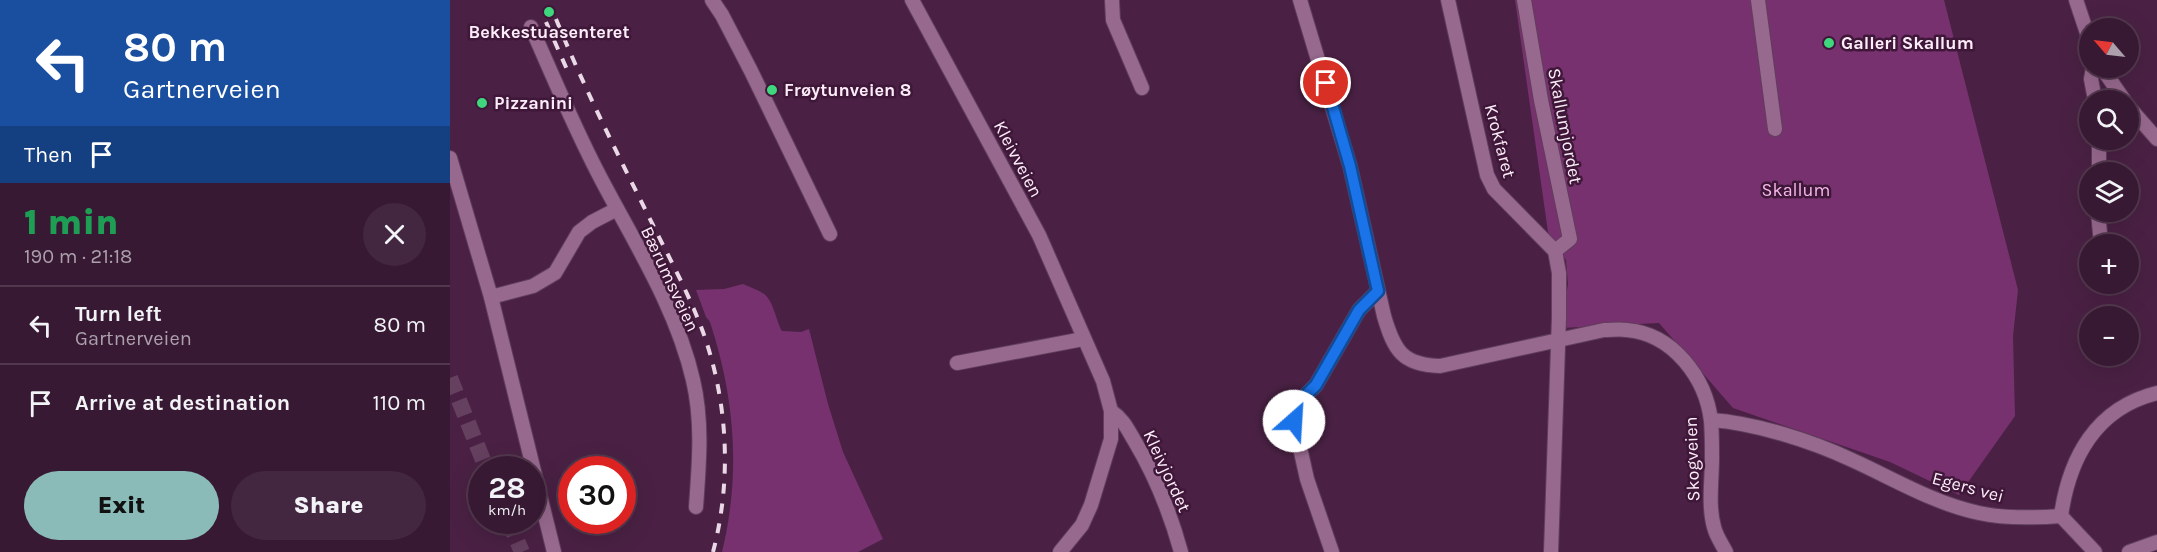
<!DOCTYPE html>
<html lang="en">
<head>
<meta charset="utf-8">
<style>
  :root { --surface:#381933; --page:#43263f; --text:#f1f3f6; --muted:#aba0ac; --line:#52384e; --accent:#8bbbb9 }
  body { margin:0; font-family:Karla,sans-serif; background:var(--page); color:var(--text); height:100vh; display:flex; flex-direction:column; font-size:22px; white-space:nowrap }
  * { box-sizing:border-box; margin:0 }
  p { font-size:20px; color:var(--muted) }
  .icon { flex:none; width:33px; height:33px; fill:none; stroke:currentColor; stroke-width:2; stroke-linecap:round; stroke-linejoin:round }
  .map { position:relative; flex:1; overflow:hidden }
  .side { display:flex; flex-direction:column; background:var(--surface); width:450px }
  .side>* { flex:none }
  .top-card { background:#1a4fa0; color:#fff; overflow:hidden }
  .needle { width:39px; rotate:298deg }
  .controls { position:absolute; left:1629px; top:18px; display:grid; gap:12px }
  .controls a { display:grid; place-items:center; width:60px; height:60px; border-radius:50%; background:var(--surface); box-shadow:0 6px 24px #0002,0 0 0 2px var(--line); font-size:30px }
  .speed { position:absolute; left:18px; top:456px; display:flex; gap:12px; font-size:30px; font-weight:700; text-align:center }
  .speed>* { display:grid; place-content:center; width:78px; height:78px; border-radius:50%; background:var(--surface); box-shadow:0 6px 24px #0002,0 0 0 2px var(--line); line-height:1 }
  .speed small { font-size:15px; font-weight:400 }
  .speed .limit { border:9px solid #d22; background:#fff; color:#111 }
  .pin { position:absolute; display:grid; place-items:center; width:51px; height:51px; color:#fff; margin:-26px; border:3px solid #fff; border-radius:50%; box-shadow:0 2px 6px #0007 }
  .me { position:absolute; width:66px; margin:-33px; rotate:26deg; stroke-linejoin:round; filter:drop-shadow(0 0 4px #0008) }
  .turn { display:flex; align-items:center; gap:21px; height:126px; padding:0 24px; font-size:27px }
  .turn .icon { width:78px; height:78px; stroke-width:2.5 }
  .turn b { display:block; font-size:42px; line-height:51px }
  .then { display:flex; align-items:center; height:57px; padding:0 24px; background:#0003; gap:12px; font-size:22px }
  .round { display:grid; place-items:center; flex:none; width:63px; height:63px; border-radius:32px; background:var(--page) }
  .headline { display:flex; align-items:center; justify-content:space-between; height:102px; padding:0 24px }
  h1 { font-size:36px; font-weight:800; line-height:45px; color:#1e9e55 }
  .primary-button { display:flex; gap:12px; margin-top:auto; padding:12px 24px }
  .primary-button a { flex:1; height:69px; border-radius:36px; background:var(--accent); color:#111; font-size:24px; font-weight:800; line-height:69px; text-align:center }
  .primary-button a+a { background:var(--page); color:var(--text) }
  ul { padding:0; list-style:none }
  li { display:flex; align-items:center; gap:18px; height:78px; padding:0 24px; border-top:2px solid var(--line) }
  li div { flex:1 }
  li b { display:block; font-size:22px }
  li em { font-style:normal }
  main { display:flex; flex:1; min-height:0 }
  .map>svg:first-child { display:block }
  .green { fill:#77316e }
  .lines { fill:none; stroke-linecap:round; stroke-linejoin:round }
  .major-tunnel { stroke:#65405f; stroke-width:16; stroke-dasharray:16 8; stroke-linecap:butt }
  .minor-casing { stroke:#603e5c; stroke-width:16 }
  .minor { stroke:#98698f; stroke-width:14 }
  .rail { stroke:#ebd8e7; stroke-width:4; stroke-dasharray:10 10; stroke-linecap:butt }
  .route-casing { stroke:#114b97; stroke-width:15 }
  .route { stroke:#1a73e8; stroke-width:10 }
  .poi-dot { fill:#3ed77d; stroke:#3f1739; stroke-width:2 }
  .labels { text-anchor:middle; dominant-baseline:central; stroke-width:5; stroke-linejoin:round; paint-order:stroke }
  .poi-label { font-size:18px; font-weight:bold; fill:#fdedf9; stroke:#3f1739; text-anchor:start }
  .street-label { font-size:18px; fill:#fdedf9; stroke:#3f1739 }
  .park-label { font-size:18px; fill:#f7b8ec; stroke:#3f1739 }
</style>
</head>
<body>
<main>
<section class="side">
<div class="top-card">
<div class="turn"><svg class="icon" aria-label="left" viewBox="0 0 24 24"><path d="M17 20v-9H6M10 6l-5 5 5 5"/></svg><div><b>80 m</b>Gartnerveien</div></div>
<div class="then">Then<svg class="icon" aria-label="arrive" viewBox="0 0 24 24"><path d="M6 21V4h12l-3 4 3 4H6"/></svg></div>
</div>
<div class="headline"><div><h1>1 min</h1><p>190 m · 21:18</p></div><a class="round"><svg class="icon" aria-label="close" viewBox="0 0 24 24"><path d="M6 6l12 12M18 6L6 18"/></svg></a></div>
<ul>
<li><svg class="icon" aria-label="left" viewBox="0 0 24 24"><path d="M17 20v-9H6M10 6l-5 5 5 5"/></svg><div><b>Turn left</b><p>Gartnerveien</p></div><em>80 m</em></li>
<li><svg class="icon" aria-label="arrive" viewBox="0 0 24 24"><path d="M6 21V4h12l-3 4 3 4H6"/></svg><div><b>Arrive at destination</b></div><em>110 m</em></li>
</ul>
<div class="primary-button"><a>Exit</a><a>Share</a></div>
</section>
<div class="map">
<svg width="1707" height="552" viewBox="0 0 1707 552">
  <rect width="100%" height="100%" fill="#4a2144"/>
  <!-- green -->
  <g class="green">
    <polygon points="1065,0 1494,0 1568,290 1563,336 1565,416 1509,495 1440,462 1283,408 1209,323 1111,328 1118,284 1116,260 1098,232"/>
    <path d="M293 284C299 287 306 289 311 292 324 299 325 319 332 331L351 332 359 329 378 404 393 452 433 539 408 552H272C291 474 285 398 260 322L256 317 246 290 274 289Z"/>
  </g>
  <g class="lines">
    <!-- major-tunnel -->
    <g class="major-tunnel">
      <polyline points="0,378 37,470"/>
      <polyline points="58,520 72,552"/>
    </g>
    <!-- minor casing -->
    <g class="minor-casing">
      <g id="minor">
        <polyline points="262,0 272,15 301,71 380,234"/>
        <polyline points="462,0 589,235 653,381 661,411 661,439 641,505 632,525 610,552"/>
        <polyline points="662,0 663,20 692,88"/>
        <path d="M850 0 900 166 934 316C944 350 952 365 990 366L1154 330C1162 330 1170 329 1177 330 1223 334 1256 378 1261 421 1262 433 1262 446 1262 458 1262 480 1258 506 1264 527 1266 536 1272 544 1276 552"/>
        <polyline points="998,0 1037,175 1044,189 1105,251 1109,273 1109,317 1101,552"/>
        <polyline points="1074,0 1091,100 1120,239 1105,251"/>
        <polyline points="1308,0 1325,129"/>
        <polyline points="1626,0 1640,42"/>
        <path d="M81 27C103 76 123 125 148 173 182 239 226 306 243 380 253 422 249 465 246 507"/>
        <polyline points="1643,68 1641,79 1645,100"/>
        <polyline points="1652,68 1674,100"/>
        <polyline points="1678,106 1707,139"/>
        <polyline points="0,158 41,297 104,552"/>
        <polyline points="1649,172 1649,140"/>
        <polyline points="1648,212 1651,244"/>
        <polyline points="41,297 83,286 105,273 129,232 142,222 167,209"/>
        <polyline points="507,363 633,339"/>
        <path d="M661 411C673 419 677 428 684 440 705 475 720 512 731 552"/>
        <path d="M1261 420C1305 423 1362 441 1402 460 1444 479 1483 503 1529 513 1556 519 1584 518 1611 516"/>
        <path d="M1611 516C1619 458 1646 408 1707 393"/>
        <polyline points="1611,516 1645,552"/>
        <polyline points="882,552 857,479 844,421 846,409 854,397 866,385 909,310 928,291"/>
        <polyline points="1679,552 1707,542"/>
      </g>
    </g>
    <!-- minor -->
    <use href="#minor" class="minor"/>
    <!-- rail -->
    <g class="rail">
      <path d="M106 19C133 85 165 149 197 213 216 252 238 291 253 332 278 402 282 480 263 552"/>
      <polyline points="96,22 119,74"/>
    </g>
  </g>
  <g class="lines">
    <!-- route casing -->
    <g class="route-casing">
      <polyline id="route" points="844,421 846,409 854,397 866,385 909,310 928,291 900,166 876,83"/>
    </g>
    <!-- route -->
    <use href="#route" class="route"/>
  </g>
  <!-- markers -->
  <g class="poi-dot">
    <circle cx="99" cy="12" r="6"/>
    <circle cx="1379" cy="43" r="6"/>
    <circle cx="322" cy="90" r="6"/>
    <circle cx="32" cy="103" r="6"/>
  </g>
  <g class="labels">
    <!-- poi labels -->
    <g class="poi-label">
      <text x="99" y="32" text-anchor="middle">Bekkestuasenteret</text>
      <text x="1391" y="43">Galleri Skallum</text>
      <text x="334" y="90">Frøytunveien 8</text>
      <text x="44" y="103">Pizzanini</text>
    </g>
    <!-- street labels -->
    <g class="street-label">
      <text transform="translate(1115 126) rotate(79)">Skallumjordet</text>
      <text transform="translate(1050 141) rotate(75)">Krokfaret</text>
      <text transform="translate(568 159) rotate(62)">Kleivveien</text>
      <text transform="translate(220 279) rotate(65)">Bærumsveien</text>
      <text transform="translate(1242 459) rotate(-92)">Skogveien</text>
      <text transform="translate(717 471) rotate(65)">Kleivjordet</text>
      <text transform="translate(1518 487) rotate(15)">Egers vei</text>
    </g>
    <!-- park labels -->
    <g class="park-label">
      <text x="1346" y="190">Skallum</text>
    </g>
  </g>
</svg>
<div class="controls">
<a><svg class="needle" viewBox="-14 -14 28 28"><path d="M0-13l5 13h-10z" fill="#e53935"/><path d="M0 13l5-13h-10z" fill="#aba0ac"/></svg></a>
<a><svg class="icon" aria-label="search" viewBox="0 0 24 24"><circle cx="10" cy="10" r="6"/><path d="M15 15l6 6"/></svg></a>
<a><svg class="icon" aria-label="layers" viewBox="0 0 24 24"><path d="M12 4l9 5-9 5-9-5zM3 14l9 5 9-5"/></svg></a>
<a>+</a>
<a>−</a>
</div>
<div class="speed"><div>28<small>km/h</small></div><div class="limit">30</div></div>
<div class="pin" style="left:876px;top:83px;background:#d93025"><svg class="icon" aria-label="arrive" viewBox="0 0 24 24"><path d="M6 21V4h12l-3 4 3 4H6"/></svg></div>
<svg class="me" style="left:844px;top:421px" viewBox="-20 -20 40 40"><circle r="19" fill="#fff"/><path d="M0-13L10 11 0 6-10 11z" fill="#1a73e8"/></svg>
</div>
</main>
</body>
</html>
